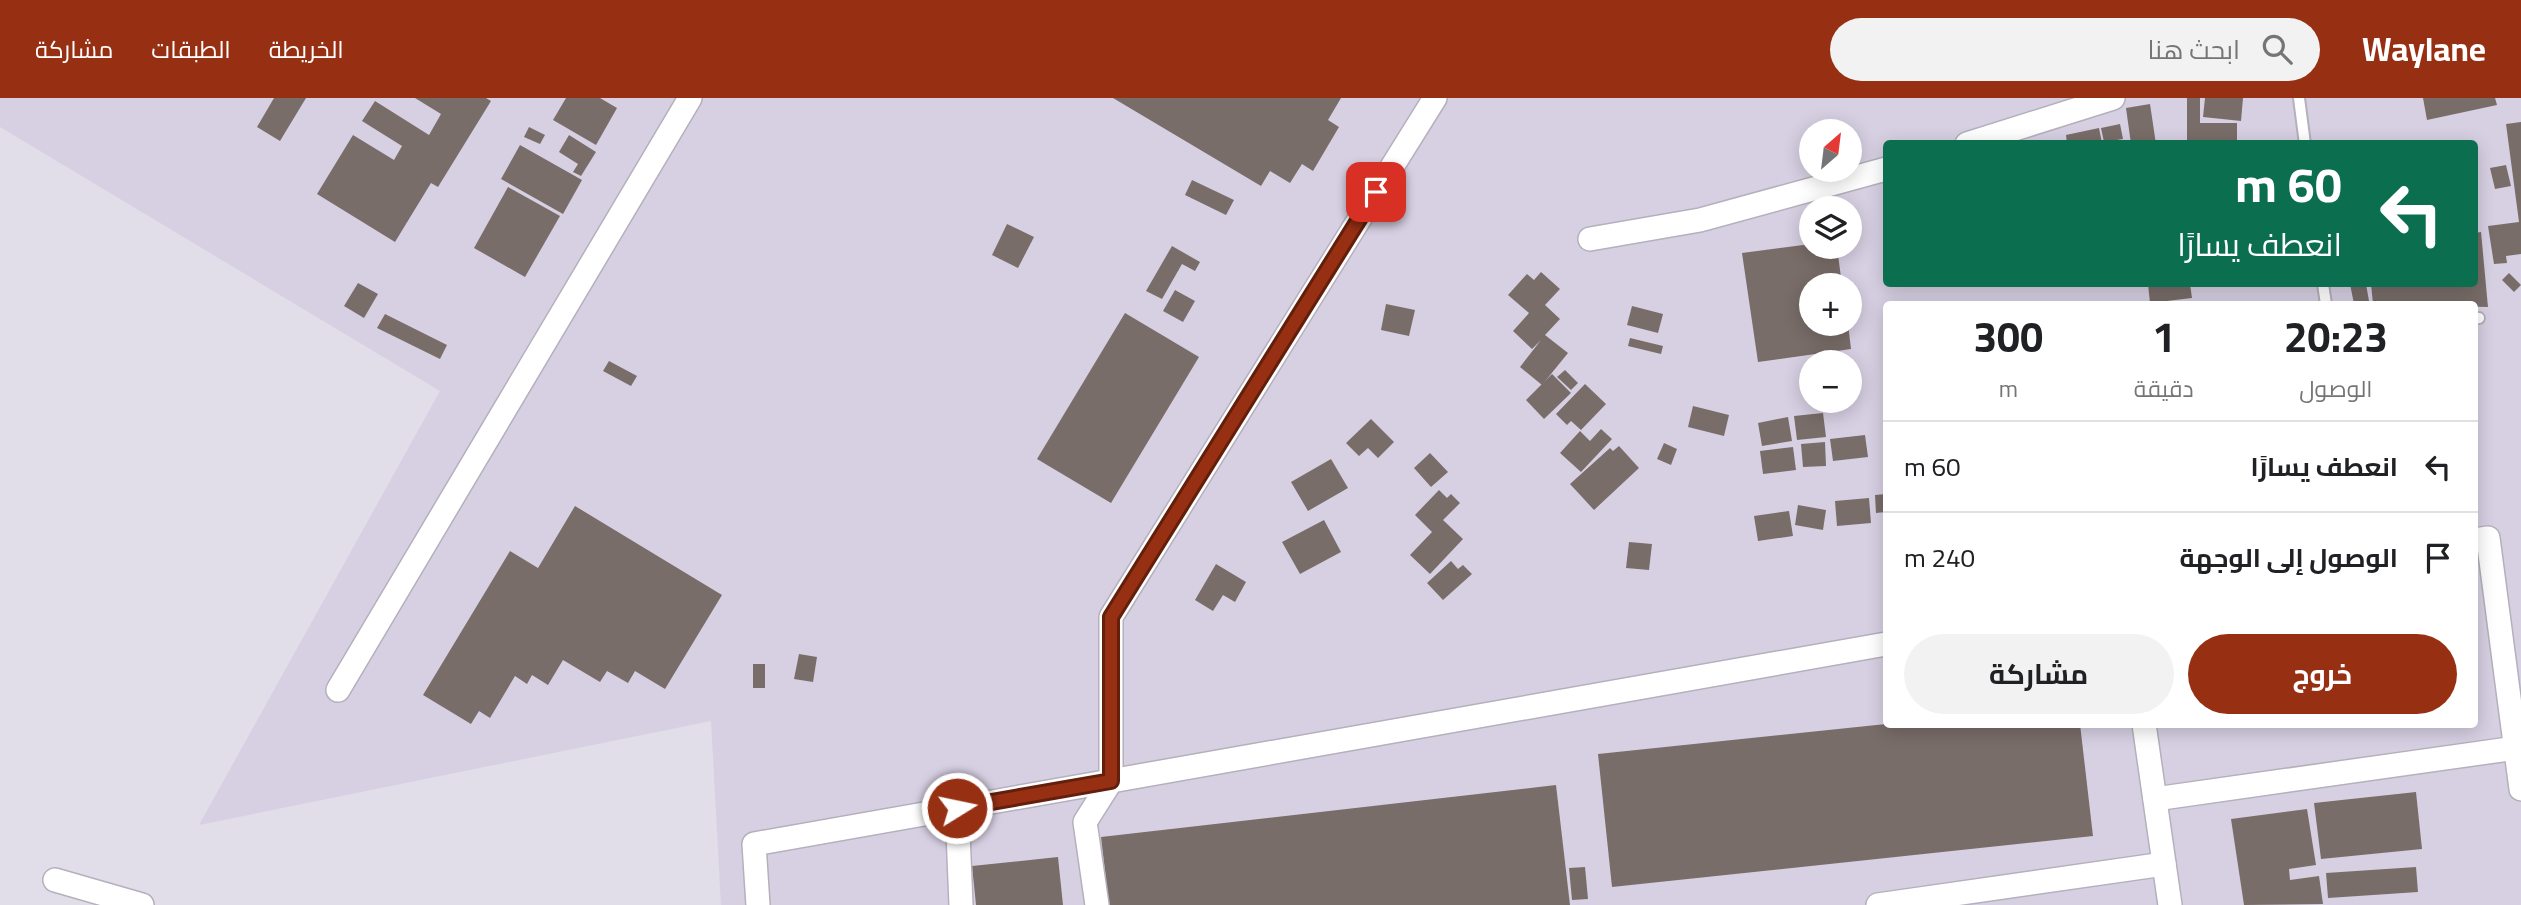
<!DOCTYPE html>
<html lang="ar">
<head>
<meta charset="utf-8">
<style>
  :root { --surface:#fff; --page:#f2f2f2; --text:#202124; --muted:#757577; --line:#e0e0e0; --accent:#972f13 }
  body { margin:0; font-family:Georgia,Cairo,serif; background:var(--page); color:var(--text); direction:rtl; height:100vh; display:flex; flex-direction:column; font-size:26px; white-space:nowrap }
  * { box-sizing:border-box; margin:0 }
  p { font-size:23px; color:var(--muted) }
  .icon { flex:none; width:38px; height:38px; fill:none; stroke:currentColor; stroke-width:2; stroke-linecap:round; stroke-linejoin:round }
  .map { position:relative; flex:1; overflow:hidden; direction:ltr }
  .sheet { position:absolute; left:1883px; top:203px; width:595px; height:427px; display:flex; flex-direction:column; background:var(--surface); border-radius:7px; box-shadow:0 4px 18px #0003; direction:rtl }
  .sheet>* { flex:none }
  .top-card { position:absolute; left:1883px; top:42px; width:595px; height:147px; border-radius:7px; box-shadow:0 4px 18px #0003; direction:rtl; background:#0b6e4f; color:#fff; overflow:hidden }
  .needle { width:46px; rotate:28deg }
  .controls { position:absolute; left:1799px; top:21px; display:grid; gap:14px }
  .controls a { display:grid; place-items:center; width:63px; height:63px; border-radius:50%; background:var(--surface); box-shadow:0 4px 18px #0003; font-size:35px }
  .pin { position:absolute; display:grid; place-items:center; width:60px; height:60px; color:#fff; margin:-30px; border-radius:14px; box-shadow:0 4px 10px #0006 }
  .me { position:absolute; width:77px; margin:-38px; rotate:80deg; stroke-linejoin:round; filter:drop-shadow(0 0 5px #0008) }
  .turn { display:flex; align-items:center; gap:24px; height:147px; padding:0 21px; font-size:32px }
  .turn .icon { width:91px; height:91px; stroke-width:2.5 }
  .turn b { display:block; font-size:49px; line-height:60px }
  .eta { display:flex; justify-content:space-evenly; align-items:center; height:119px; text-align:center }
  .eta b { font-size:42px; font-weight:700; line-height:49px }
  .primary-button { display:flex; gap:14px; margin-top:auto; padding:14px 21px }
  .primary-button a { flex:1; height:80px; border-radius:42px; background:var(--accent); color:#fff; font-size:28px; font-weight:700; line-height:80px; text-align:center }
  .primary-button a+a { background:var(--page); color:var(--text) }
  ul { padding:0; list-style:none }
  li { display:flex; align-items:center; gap:21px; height:91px; padding:0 21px; border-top:2px solid var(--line) }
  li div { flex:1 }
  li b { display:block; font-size:26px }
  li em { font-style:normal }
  header { display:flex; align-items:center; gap:42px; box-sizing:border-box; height:98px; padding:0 35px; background:var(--accent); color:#fff }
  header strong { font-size:33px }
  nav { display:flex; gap:38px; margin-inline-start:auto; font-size:24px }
  .search { width:490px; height:63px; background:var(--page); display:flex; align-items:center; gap:18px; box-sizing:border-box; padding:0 24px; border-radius:38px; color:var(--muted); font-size:26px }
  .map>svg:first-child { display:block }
  .built { fill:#d7d0e3; fill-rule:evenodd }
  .building { fill:#796d69 }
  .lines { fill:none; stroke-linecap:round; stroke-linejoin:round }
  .service-casing { stroke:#b4b0bc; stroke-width:14 }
  .minor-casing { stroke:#b4b0bc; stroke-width:26 }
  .service { stroke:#fff; stroke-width:10 }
  .minor { stroke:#fff; stroke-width:23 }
  .route-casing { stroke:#621f0c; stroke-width:18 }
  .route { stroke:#972f13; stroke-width:12 }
</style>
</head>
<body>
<header>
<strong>Waylane</strong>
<div class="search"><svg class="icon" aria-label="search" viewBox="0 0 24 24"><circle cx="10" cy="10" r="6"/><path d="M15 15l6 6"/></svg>ابحث هنا</div>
<nav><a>الخريطة</a><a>الطبقات</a><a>مشاركة</a></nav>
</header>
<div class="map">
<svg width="2521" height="807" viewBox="0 0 2521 807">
  <rect width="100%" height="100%" fill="#e1dde9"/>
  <!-- built -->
  <path class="built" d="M0 0H2521V807H721L711 623 199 727 440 293 0 29ZM1811 33H1850V72H1811ZM1886 46H2474V186H1886ZM1811 110H1850V149H1811ZM1811 187H1850V226H1811ZM1886 206H2474V626H1886ZM1811 264H1850V303H1811Z"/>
  <!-- building -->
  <g class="building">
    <polygon points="274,0 306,0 280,43 257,29"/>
    <polygon points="415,0 486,0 491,3 438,89 431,85 395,144 317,96 353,37 394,62 402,48 362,23 375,3 429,37 441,16"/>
    <polygon points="566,0 600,0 617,10 596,47 553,22"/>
    <polygon points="1113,0 1341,0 1328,22 1339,29 1313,73 1302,66 1290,85 1270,73 1261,88"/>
    <polygon points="2187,0 2200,0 2200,25 2237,25 2237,44 2187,44"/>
    <polygon points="2205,0 2243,0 2241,23 2203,19"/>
    <polygon points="2423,0 2495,0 2497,7 2427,22"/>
    <polygon points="2150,6 2156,46 2131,46 2126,10"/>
    <polygon points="2521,24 2521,156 2506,158 2507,165 2494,166 2488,128 2519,124 2506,26"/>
    <polygon points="2120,26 2123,41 2104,44 2101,30"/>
    <polygon points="529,29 545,37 540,46 524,39"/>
    <polygon points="2099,30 2102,45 2067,46 2066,37"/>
    <polygon points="569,37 596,54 581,78 573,74 578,66 559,54"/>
    <polygon points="520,47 582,82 563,116 501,81"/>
    <polygon points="2506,67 2511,88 2495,91 2490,70"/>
    <polygon points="1192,82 1234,102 1226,117 1185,97"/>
    <polygon points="508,89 560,118 525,179 474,150"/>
    <polygon points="1007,126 1034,139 1018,170 992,157"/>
    <polygon points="2481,134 2488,209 2373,206 2371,186 2474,186 2474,135"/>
    <polygon points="1811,146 1811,149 1837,149 1842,187 1811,187 1811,226 1848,226 1851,251 1758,264 1742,155"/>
    <polygon points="1172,148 1200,164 1195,173 1182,166 1162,201 1146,193"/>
    <polygon points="1541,174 1560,191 1545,207 1560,221 1545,237 1568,255 1542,287 1520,269 1541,242 1532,251 1513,233 1529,215 1508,197 1527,176 1534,182"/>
    <polygon points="2509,175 2521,187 2514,194 2502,182"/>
    <polygon points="358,185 378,196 364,220 344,208"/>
    <polygon points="2148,186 2190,186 2192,200 2150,205"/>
    <polygon points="2350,186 2366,186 2369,203 2354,206"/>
    <polygon points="1175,192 1195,203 1183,224 1163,213"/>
    <polygon points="1386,206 1415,212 1409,238 1381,232"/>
    <polygon points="1632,208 1663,216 1658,235 1627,227"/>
    <polygon points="1125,215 1199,259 1111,405 1037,361"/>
    <polygon points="385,216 447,247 440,261 377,230"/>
    <polygon points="1630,240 1663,248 1661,256 1628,248"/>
    <polygon points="609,263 637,278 631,288 603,273"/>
    <polygon points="1565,272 1578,285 1571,292 1557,279"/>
    <polygon points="1552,276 1571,295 1544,321 1526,302"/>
    <polygon points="1585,286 1606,306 1581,332 1571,323 1567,327 1556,316"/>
    <polygon points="1693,308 1729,317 1724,338 1688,329"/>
    <polygon points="1823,315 1826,339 1797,342 1794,318"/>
    <polygon points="1788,319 1792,343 1762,348 1758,325"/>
    <polygon points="1371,321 1394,344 1378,360 1368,350 1359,358 1346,345"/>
    <polygon points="1601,331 1612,341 1581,374 1560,355 1580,333 1590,343"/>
    <polygon points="1865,337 1868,359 1833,363 1830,341"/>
    <polygon points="1825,344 1826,368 1803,369 1801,346"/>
    <polygon points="1664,345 1677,351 1671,367 1657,361"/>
    <polygon points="1619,348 1639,370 1594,412 1570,386 1610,350 1613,353"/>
    <polygon points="1793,349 1796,372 1763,376 1760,353"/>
    <polygon points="1430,355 1448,374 1431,389 1414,370"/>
    <polygon points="1331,361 1348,390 1308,413 1291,384"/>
    <polygon points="1439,392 1447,400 1451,396 1460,405 1443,422 1463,441 1430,476 1410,457 1432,434 1415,417"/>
    <polygon points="1886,396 1886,414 1876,415 1875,397"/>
    <polygon points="1869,400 1871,425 1837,428 1835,403"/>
    <polygon points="1798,407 1826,412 1823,432 1795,427"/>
    <polygon points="575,408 722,497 665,591 635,573 628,585 607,573 600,584 563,562 548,587 532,577 527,586 515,578 490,620 479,613 471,626 423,597 510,453 538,470"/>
    <polygon points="1789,413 1793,438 1758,443 1754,418"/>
    <polygon points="1324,422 1341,454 1300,476 1282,444"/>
    <polygon points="1629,444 1652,446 1649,472 1626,470"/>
    <polygon points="1451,463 1458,471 1463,467 1472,476 1443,502 1427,485"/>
    <polygon points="1216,466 1246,484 1235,504 1223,497 1213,513 1195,502"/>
    <polygon points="799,556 817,559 813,584 794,581"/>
    <rect x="753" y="566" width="12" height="24"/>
    <polygon points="1886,626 2080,626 2093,738 1612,789 1598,656"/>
    <polygon points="1556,687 1570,807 1109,807 1101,739"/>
    <polygon points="2416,694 2422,751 2321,761 2314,705"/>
    <polygon points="2307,711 2316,767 2289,771 2290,782 2319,778 2323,806 2244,807 2231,721"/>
    <polygon points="1058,759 1063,807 976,807 972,768"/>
    <polygon points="1585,769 1588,801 1572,802 1569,770"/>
    <polygon points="2416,769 2418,794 2328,800 2326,775"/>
  </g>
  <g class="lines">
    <!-- service casing -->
    <g class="service-casing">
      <g id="service">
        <polyline points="2299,0 2305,46"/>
        <polyline points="2323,186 2326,206"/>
        <polyline points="2474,221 2479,220"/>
      </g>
    </g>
    <!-- minor casing -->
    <g class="minor-casing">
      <g id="minor">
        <polyline points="1967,46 2113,0"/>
        <polyline points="1590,141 1700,122 1886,71"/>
        <polyline points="2474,442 2488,440 2521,691"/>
        <polyline points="338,592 690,0"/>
        <polyline points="2144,626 2170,807"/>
        <polyline points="2155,701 2516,650"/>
        <polyline points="957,710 961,807"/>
        <polyline points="55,782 142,807"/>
        <polyline points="758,807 754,746 1886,546"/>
        <polyline points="1097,807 1085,724 1111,683 1111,519 1435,0"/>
        <polyline points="1878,807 2164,766"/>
      </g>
    </g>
    <!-- service -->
    <use href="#service" class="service"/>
    <!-- minor -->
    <use href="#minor" class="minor"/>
  </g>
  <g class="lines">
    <!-- route casing -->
    <g class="route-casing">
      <polyline id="route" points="957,710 1111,683 1111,519 1376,94"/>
    </g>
    <!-- route -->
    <use href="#route" class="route"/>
  </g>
</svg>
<div class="controls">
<a><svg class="needle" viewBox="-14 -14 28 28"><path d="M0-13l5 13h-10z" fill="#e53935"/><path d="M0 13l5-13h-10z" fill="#757577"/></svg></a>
<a><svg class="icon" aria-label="layers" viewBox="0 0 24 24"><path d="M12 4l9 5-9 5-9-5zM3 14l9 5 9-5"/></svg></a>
<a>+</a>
<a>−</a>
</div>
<div class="pin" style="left:1376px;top:94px;background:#d93025"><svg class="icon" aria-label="arrive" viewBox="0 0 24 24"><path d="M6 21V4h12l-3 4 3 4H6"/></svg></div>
<svg class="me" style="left:957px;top:710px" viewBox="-20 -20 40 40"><circle r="17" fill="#972f13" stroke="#fff" stroke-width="3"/><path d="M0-11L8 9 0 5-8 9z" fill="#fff"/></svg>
<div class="top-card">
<div class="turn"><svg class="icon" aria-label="left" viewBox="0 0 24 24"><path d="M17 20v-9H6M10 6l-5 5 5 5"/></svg><div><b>60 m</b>انعطف يسارًا</div></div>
</div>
<section class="sheet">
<div class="eta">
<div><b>20:23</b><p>الوصول</p></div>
<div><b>1</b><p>دقيقة</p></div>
<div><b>300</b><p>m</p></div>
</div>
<ul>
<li><svg class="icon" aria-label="left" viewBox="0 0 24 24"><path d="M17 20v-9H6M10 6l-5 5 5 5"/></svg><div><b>انعطف يسارًا</b></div><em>60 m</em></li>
<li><svg class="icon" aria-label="arrive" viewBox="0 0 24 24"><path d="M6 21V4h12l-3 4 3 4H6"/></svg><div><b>الوصول إلى الوجهة</b></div><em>240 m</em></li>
</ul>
<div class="primary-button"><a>خروج</a><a>مشاركة</a></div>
</section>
</div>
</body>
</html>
